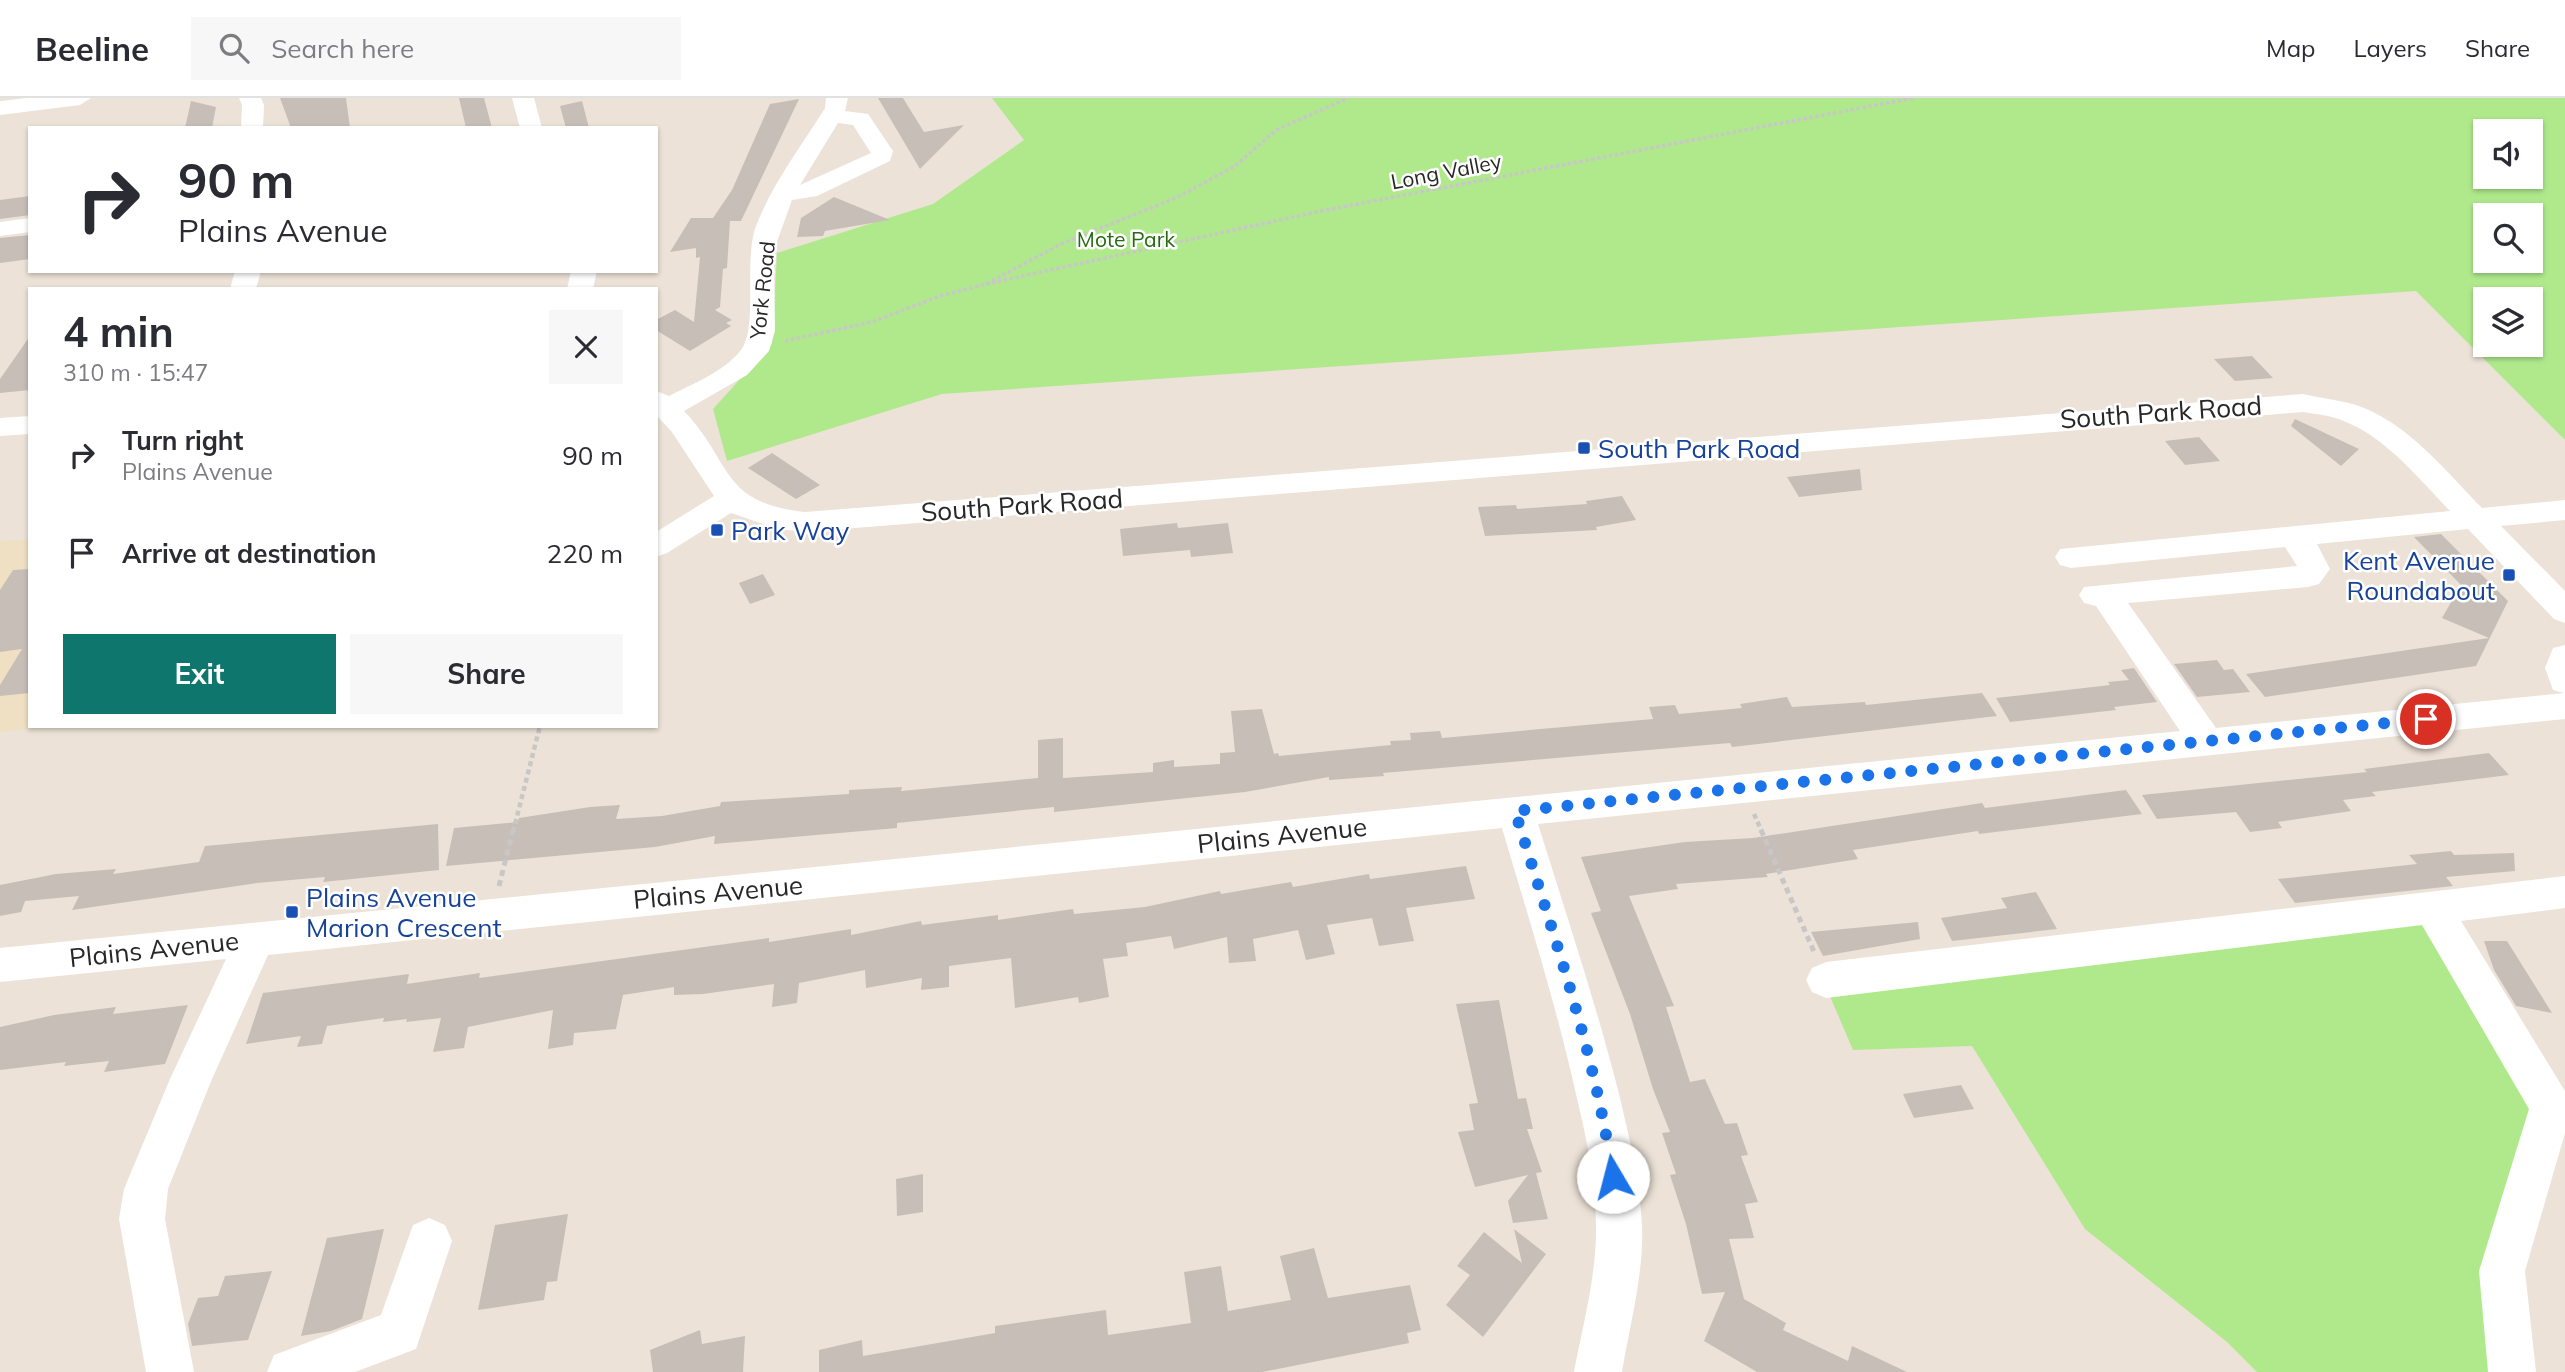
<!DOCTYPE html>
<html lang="en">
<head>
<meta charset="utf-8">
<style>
  :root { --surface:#fff; --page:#f7f7f7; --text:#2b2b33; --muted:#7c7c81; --line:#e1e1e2; --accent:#0f766e }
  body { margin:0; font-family:Mulish,sans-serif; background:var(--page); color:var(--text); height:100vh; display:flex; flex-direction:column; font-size:26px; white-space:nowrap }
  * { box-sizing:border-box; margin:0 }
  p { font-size:23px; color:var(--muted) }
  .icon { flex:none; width:38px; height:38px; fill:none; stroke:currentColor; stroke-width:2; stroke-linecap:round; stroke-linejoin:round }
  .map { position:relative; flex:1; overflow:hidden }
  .side { position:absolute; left:28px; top:189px; width:630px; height:441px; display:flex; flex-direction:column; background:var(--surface); border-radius:0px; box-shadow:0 2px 5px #0004 }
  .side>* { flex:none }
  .hud { position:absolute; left:28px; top:28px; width:630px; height:147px; border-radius:0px; box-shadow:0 2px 5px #0004; background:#fff; color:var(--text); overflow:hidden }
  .tools { position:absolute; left:2473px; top:21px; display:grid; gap:14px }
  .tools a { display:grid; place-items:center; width:70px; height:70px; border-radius:0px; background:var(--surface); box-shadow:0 2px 5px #0004; font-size:35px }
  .pin { position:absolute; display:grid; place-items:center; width:60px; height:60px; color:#fff; margin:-30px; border:4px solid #fff; border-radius:50%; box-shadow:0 2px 7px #0007 }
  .me { position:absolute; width:77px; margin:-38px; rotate:352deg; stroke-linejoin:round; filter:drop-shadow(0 0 5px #0008) }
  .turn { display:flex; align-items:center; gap:24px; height:147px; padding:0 35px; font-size:32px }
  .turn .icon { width:91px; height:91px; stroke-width:2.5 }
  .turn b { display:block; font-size:49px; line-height:60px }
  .round { display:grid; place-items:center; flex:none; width:74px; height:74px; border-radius:0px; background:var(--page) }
  .summary { display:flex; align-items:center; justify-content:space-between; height:119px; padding:0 35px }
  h1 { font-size:42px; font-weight:700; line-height:52px }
  .button { display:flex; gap:14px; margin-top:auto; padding:14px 35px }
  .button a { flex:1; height:80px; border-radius:0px; background:var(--accent); color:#fff; font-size:28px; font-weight:700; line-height:80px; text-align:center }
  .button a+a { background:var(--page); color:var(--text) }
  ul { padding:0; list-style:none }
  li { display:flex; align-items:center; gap:21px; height:98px; padding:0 35px }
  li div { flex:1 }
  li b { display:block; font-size:26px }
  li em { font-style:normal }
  header { display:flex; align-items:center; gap:42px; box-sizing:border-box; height:98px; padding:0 35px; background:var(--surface); border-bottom:2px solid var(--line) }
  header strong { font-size:33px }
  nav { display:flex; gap:38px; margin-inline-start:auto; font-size:24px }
  .search { width:490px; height:63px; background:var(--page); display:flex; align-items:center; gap:18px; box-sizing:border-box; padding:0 24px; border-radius:0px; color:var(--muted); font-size:26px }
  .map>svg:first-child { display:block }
  .education { fill:#f0e0c3 }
  .green { fill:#b0e98c; fill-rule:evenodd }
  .building { fill:#c7bfb7 }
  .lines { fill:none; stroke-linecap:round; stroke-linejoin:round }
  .path-far2 { stroke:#c7c7c7; stroke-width:3.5; stroke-dasharray:3.5 2.5; stroke-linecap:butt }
  .path-far1 { stroke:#c7c7c7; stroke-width:4.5; stroke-dasharray:5 3.5; stroke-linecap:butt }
  .path { stroke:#c7c7c7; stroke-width:5; stroke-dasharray:6 4.5; stroke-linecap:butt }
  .minor { fill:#fff; fill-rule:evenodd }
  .route { stroke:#1a73e8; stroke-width:12; stroke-dasharray:0 21.6 }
  .transit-dot { fill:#1a4fb4; stroke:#fff; stroke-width:2.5 }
  .labels { text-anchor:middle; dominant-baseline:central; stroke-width:5; stroke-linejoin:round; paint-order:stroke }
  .far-street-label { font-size:21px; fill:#272727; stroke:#fff }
  .far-park-label { font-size:21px; fill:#276a11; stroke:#fff }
  .street-label { font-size:26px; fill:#272727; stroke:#fff }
  .transit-label { font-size:26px; fill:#164399; stroke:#fff; text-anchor:start }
</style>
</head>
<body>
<header>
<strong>Beeline</strong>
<div class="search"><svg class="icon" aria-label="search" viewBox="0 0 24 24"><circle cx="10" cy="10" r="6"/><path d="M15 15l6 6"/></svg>Search here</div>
<nav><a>Map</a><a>Layers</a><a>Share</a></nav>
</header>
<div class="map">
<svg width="2565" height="1274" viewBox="0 0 2565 1274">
  <rect width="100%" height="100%" fill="#ece2d7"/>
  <!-- education -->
  <polygon class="education" points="30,441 30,628 65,628 0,634 0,443"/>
  <!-- green -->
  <g class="green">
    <path d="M992 0H2565V342L2416 193 942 296 727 363 713 311 772 246 777 155 933 106 1024 42ZM2485 33H2530V79H2485ZM2485 117H2530V163H2485ZM2485 201H2530V247H2485Z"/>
    <polygon points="2425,822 2545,1008 2517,1110 2519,1274 2257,1274 2227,1244 2085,1131 1972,948 1853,952 1829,896"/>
  </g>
  <!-- building -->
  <g class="building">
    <polygon points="280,0 346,0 350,30 291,30"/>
    <polygon points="459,0 484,0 492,30 466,30"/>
    <polygon points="878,0 903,0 924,34 964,27 920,71"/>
    <polygon points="799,1 741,123 730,123 727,170 723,171 720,209 715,212 732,222 726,225 731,228 690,253 656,232 656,222 675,212 694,224 700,159 696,160 696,150 670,154 691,120 713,120 732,92 770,6"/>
    <polygon points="191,3 216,9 212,30 185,30"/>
    <polygon points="582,3 589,30 566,30 560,8"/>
    <polygon points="30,98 30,117 0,121 0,102"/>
    <polygon points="834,99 890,122 825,133 823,138 797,139 801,120"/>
    <polygon points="30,137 30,161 0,165 0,140"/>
    <polygon points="30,238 30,292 0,295 0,281"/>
    <polygon points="2252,258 2273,280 2235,283 2214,261"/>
    <polygon points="2295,321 2359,351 2341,368 2291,328"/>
    <polygon points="2199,339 2220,363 2185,367 2165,343"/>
    <polygon points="772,355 820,387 796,401 748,370"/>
    <polygon points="1860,371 1862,392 1799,399 1787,379"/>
    <polygon points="1622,398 1636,422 1596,429 1597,432 1485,438 1478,409 1516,407 1517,411 1587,406 1586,403"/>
    <polygon points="1177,425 1178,430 1228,425 1233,455 1191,459 1190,452 1123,458 1120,431"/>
    <polygon points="2441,436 2508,503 2476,568 2265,599 2246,576 2489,540 2442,520 2461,487 2414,439"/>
    <polygon points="30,471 30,595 0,598 0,587 22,551 0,554 0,492 13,472"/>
    <polygon points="763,476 775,497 750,506 739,485"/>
    <polygon points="2217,562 2224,572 2233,571 2250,594 2197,599 2174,566"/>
    <polygon points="2134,570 2157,604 2114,609 2116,612 2010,624 1996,600 2110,587 2108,584 2129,582 2121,572"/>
    <polygon points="1982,595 1997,618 1732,649 1730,645 1383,675 1384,678 1329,682 1329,679 1245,694 1054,714 1054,709 897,725 897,730 714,746 715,738 655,749 446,768 454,730 518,724 519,720 590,709 620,707 616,721 662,718 720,708 721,704 849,696 849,692 902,689 901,693 1038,680 1038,642 1063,640 1063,680 1153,674 1153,665 1174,662 1174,669 1220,666 1220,655 1235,654 1231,613 1262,611 1274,656 1278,655 1279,658 1391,647 1390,643 1411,642 1410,635 1440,633 1442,640 1653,621 1649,609 1675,607 1679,616 1742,610 1740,606 1787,599 1792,609 1865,604 1866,607"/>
    <polygon points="2489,655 2509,677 2372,694 2376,698 2343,702 2351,713 2278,724 2282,730 2250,734 2236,714 2157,721 2142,697 2367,674 2364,671"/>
    <polygon points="2126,692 2142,716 1979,736 1978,733 1853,752 1858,761 1766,776 1768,779 1676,786 1678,791 1629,798 1674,908 1666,909 1690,984 1705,981 1725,1026 1737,1025 1748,1057 1741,1058 1758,1104 1745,1106 1754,1140 1729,1141 1744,1201 1786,1225 1783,1232 1848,1263 1852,1248 1907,1274 1757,1274 1704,1243 1725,1194 1702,1196 1686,1126 1670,1077 1676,1076 1662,1035 1670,1034 1653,991 1630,916 1591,815 1601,813 1581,759 1685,744 1753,740 1982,705 1985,710"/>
    <polygon points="438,726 439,772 323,784 325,779 257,785 72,812 79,798 25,803 21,814 0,818 0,787 56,776 116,771 113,776 199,764 205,748"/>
    <polygon points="2451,753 2454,757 2514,755 2515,773 2446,779 2453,788 2295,805 2278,781 2417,766 2409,757"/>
    <polygon points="1466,768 1475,801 1406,810 1414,843 1379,848 1372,820 1327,827 1335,856 1306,862 1298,832 1253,841 1256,863 1229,865 1227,839 1174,851 1171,838 1126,845 1128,858 1103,861 1109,899 1079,905 1078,899 1015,910 1011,860 949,868 949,889 921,892 922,880 866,890 865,872 799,885 797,905 772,909 774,886 703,896 674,897 674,889 623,897 616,931 574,935 573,947 548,951 553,912 468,929 464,950 433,954 441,920 406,924 407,921 383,924 384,920 327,928 322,946 297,949 301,938 246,946 263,895 409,876 407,886 480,875 479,880 769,840 769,844 851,831 851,837 921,823 922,827 998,817 998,822 1073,811 1074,816 1145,809 1220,793 1221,796 1291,784 1293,789 1369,776 1370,781"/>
    <polygon points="2036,794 2057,831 1952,843 1941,820 2007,810 2001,800"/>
    <polygon points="1918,824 1920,841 1823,858 1811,834"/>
    <polygon points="2484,843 2507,843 2552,915 2516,908 2494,872"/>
    <polygon points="1499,902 1518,1001 1526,1000 1533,1031 1527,1031 1542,1074 1536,1075 1548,1121 1513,1125 1508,1103 1528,1077 1475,1089 1458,1034 1474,1032 1469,1006 1478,1005 1456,906"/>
    <polygon points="188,907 165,966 104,974 109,963 64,968 66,964 0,972 0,929 54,917 116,909 113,916"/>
    <polygon points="1961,987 1974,1011 1914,1020 1903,996"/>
    <polygon points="923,1076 923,1114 897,1118 896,1081"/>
    <polygon points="568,1116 557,1183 547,1184 544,1202 478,1212 495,1127"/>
    <polygon points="384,1131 362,1221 331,1233 301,1238 327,1140"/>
    <polygon points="1514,1131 1546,1156 1483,1239 1446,1207 1470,1177 1457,1168 1484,1134 1522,1165"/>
    <polygon points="1314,1150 1328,1200 1410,1187 1421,1232 1407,1235 1409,1245 1262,1274 819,1274 819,1252 862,1242 863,1258 995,1235 995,1228 1106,1212 1108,1237 1191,1225 1184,1174 1221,1168 1228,1213 1291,1202 1280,1158"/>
    <polygon points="272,1173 248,1242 192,1248 188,1226 198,1200 218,1198 225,1178"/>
    <polygon points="700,1232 702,1246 745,1238 743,1274 653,1274 650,1252"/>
  </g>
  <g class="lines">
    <!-- path-far2 -->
    <g class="path-far2">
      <polyline points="986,186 1321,113 1913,0"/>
      <polyline points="785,243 872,224 940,198 986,186 1061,146 1178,99 1235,68 1276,32 1348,0"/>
    </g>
    <!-- path-far1 -->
    <g class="path-far1">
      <polyline points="1754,716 1762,734"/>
      <polyline points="513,734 540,628"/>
    </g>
    <!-- path -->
    <g class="path">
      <polyline points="1761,732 1815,856"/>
      <polyline points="499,788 513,732"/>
    </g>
    <!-- minor -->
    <g class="minor">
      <polygon points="27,0 91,0 80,7 0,17 0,3"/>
      <polygon points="239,0 261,0 264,7 263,30 241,30 242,7"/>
      <polygon points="512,0 534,0 542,30 520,30"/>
      <path d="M826 0H848L845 13 868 16 893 53 890 63 817 98 792 102 774 152 775 233 769 253 747 277 684 313C733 364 719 405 805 414L2303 296C2321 300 2339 302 2356 307 2407 324 2446 373 2482 410L2565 402V422L2501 428 2565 493V525L2554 521 2468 431 2317 446 2330 471 2319 486 2308 489 2128 505 2216 630 2564 595 2553 592 2545 570 2553 550 2565 547V621L1538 726C1566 816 1596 905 1619 996 1629 1038 1640 1083 1642 1127 1644 1176 1630 1226 1622 1274H1574C1583 1226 1597 1176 1596 1127 1596 1084 1586 1038 1576 996 1556 906 1528 818 1502 730L268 857 212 981 168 1091 165 1121 194 1274H146L119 1121 124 1091 170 981 226 861 0 884V850L2180 633 2096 508 2084 505 2079 497 2084 489 2297 468 2285 449 2071 470 2060 467 2055 459 2060 451 2450 413C2418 380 2385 338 2341 322 2329 317 2315 316 2303 314L805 434 778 431 731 415 667 455 656 459V434L714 398 672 334 656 317V293L669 298C692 286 724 274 741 252 758 230 744 164 755 131 771 87 801 49 825 10ZM838 25 853 27 871 55 800 87Z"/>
      <polygon points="30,120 30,134 0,138 0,124"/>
      <polygon points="235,173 261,173 256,191 230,191"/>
      <polygon points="571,173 597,173 593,191 567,191"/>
      <polygon points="30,318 30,336 0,338 0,320"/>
      <polygon points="2565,778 2565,810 2461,823 2565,993 2565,1035 2525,1173 2536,1274 2488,1274 2479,1173 2529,1011 2422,827 1826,900 1812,894 1806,882 1812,870 1826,864"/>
      <polygon points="429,1120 445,1127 452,1143 416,1251 355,1274 267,1274 274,1257 381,1217 413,1127"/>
    </g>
  </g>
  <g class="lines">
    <!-- route -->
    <path class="route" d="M1613 1079C1595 954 1552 833 1515 713L2426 621"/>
  </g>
  <!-- markers -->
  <g class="transit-dot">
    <rect x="1577" y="343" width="14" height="14" rx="3.5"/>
    <rect x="710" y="425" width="14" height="14" rx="3.5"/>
    <rect x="2502" y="470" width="14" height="14" rx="3.5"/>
    <rect x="285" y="807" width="14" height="14" rx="3.5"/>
  </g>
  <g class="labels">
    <!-- far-street labels -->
    <g class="far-street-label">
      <text transform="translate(1446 73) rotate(-11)">Long Valley</text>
      <text transform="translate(762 192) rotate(-84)">York Road</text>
    </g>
    <!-- far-park labels -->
    <g class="far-park-label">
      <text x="1126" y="141">Mote Park</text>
    </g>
    <!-- street labels -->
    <g class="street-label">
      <text transform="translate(2161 314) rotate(-4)">South Park Road</text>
      <text transform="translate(1022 407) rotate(-4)">South Park Road</text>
      <text transform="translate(1282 737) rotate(-6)">Plains Avenue</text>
      <text transform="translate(718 794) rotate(-5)">Plains Avenue</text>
      <text transform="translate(154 851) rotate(-6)">Plains Avenue</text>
    </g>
    <!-- transit labels -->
    <g class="transit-label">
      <text x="1598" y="350">South Park Road</text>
      <text x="731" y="432">Park Way</text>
      <text x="2495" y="462" text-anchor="end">Kent Avenue<tspan x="2495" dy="30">Roundabout</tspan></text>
      <text x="306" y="799">Plains Avenue<tspan x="306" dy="30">Marion Crescent</tspan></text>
    </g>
  </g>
</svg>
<div class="tools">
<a><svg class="icon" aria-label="sound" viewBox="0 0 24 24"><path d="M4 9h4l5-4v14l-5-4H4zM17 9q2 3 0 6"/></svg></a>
<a><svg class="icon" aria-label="search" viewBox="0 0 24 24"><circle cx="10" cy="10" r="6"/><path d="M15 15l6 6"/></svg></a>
<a><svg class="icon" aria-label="layers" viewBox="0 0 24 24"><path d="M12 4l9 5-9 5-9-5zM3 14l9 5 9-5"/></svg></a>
</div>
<div class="pin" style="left:2426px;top:621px;background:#d93025"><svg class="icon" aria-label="arrive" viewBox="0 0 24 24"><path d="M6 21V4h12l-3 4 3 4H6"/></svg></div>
<svg class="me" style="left:1613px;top:1079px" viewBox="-20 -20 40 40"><circle r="19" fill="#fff"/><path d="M0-13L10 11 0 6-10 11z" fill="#1a73e8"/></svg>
<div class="hud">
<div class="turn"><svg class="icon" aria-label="right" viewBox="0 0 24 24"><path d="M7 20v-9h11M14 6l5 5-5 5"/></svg><div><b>90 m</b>Plains Avenue</div></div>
</div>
<section class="side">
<div class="summary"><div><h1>4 min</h1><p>310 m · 15:47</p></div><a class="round"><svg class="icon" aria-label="close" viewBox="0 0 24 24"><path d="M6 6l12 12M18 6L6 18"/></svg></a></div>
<ul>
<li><svg class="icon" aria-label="right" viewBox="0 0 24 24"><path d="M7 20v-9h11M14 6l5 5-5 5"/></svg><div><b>Turn right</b><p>Plains Avenue</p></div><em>90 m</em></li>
<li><svg class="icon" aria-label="arrive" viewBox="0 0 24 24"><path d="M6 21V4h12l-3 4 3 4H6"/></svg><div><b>Arrive at destination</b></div><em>220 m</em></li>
</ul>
<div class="button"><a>Exit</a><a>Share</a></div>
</section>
</div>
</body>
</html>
